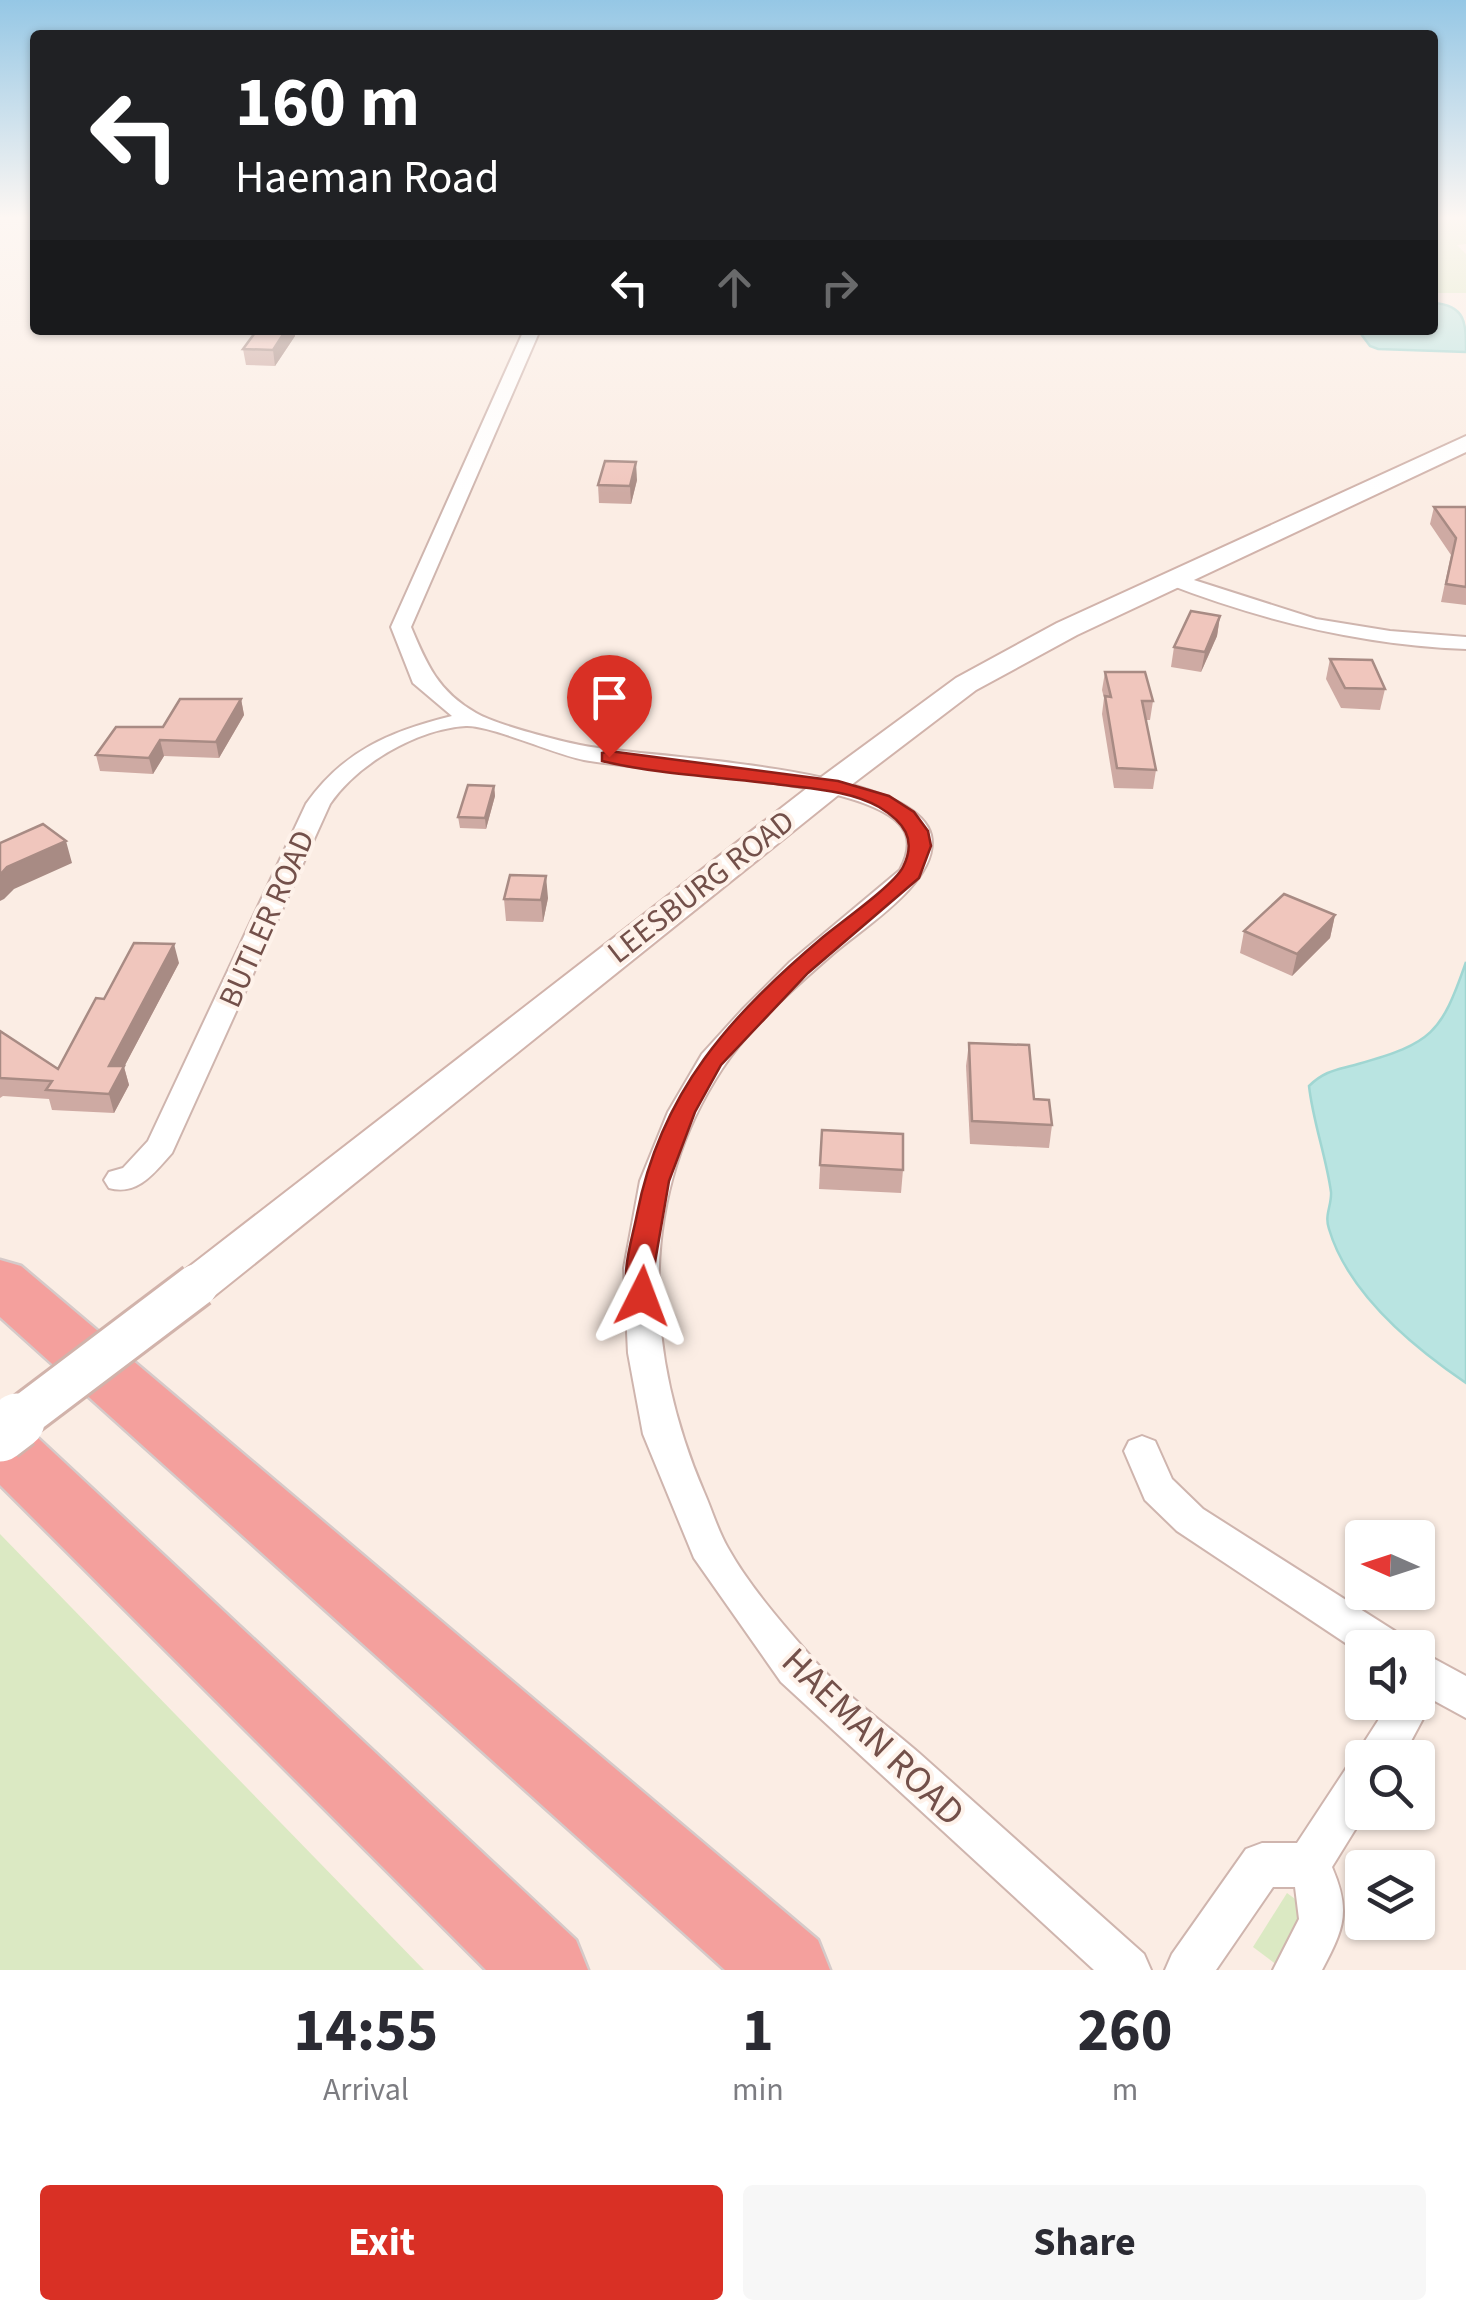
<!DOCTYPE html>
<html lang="en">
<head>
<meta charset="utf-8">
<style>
  :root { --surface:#fff; --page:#f7f7f7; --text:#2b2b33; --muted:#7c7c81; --accent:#d93025 }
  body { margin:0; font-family:"Source Sans 3",sans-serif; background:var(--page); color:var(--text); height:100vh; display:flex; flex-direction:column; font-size:38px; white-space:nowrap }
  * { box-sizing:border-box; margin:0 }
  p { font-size:32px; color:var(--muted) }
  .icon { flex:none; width:55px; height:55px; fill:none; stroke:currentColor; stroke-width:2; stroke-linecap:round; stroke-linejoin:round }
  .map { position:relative; height:1970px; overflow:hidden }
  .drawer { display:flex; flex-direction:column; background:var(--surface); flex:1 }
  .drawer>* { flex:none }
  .hud { position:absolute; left:30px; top:30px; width:1408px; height:305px; border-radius:10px; box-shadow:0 2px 8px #0004; background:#202124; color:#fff; overflow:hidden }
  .needle { width:65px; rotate:273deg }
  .tools { position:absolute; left:1345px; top:1520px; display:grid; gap:20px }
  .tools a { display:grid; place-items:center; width:90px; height:90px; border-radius:10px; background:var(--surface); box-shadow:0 2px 8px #0004; font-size:50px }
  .pin { position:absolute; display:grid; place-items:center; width:85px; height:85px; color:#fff; margin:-102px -42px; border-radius:50% 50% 50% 0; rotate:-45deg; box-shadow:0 0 10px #0007 }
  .pin .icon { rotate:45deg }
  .me { position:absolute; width:110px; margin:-55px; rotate:3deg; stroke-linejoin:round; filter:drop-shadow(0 0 8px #0008) }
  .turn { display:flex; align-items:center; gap:35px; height:210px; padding:0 40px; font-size:45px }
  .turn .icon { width:130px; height:130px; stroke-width:2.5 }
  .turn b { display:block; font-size:70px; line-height:85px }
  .lanes { display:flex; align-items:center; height:95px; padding:0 40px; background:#0003; justify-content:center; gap:50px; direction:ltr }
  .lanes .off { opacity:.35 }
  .eta { display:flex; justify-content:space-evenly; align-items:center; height:170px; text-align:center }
  .eta b { font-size:60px; font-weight:700; line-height:70px }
  .cta { display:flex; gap:20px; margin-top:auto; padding:20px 40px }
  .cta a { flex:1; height:115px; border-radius:10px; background:var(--accent); color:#fff; font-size:40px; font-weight:700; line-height:115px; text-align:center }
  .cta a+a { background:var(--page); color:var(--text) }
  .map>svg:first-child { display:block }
  .green { fill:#dbe9c3 }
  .water { fill:#b9e4e1; stroke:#a0d6d2; stroke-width:2.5 }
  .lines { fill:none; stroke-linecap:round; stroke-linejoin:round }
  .street-casing { stroke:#cfb5ae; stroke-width:4 }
  .secondary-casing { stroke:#d1b3ab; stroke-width:4 }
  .highway-casing { stroke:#d5cac9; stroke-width:5 }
  .street { fill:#fff; fill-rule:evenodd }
  .secondary { fill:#fff; fill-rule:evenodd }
  .highway { fill:#f4a09d; fill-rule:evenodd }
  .secondary-bridge-far1-casing { stroke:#d1b3ab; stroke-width:48; stroke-linecap:butt }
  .secondary-bridge-casing { stroke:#d1b3ab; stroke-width:60; stroke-linecap:butt }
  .secondary-bridge-far1 { stroke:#fff; stroke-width:42 }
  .secondary-bridge { stroke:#fff; stroke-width:55 }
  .wall { fill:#ceaaa3 }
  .shaded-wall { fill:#a88b84 }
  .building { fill:#f0c6bd; stroke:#a88b84; stroke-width:2.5 }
  .route { fill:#d93025; stroke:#8d1f18; stroke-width:2.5 }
  .labels { text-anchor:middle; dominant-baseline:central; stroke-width:8; stroke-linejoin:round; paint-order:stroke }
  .street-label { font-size:32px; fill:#73504a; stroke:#fef2ea }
  .near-street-label { font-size:38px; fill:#73504a; stroke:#fef2ea }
</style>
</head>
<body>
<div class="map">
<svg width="1466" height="1970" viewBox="0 0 1466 1970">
  <rect width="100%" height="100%" fill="#fbede4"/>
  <!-- green -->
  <g class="green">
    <polygon points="1433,219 1466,219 1466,244 1457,245 1466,254 1466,293 1433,293"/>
    <polygon points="0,1534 424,1970 0,1970"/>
    <polygon points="1287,1893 1310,1910 1277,1965 1253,1947"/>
  </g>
  <!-- water -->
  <g class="water">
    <path d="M1433 303C1466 305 1466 323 1466 352L1378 349 1370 346 1358 330H1432Z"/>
    <path d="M1466 962V1383C1413 1347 1348 1293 1329 1229 1324 1215 1332 1205 1331 1192 1326 1156 1313 1122 1309 1086 1325 1070 1338 1070 1358 1064 1432 1043 1441 1034 1466 962Z"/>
  </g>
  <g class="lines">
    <!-- street casing -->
    <g class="street-casing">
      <g id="street">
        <path d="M524 330H540L411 627C427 665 438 691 476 713 496 725 566 743 591 747 655 758 915 767 931 835 941 880 864 927 834 953 795 987 750 1026 722 1069 636 1200 645 1354 704 1492 712 1510 718 1531 728 1548 748 1584 780 1621 807 1652 838 1690 882 1721 919 1753 994 1820 1069 1887 1144 1954L1151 1970H1094L781 1682 694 1558 643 1434 628 1353 624 1268 640 1181 668 1112 702 1054 742 1010 790 962 900 870C907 857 912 840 902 827 867 778 648 772 584 760 554 754 490 725 466 726 417 729 357 764 330 804L172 1153C154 1173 138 1196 109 1188L104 1180 109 1172 123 1168 148 1141 306 804C343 751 391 731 452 716L413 683 391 627Z"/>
        <path d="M1172 573 1316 619 1390 631 1466 637V649C1361 645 1263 621 1165 583V575Z"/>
        <polygon points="1142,1436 1155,1441 1172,1479 1203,1509 1401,1635 1407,1648 1362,1648 1362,1654 1177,1531 1145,1500 1124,1451 1129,1441"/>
        <path d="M1418 1650 1466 1676V1718L1433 1700 1402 1758H1362V1812H1366L1332 1867C1351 1911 1344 1929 1322 1970H1273L1299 1919 1295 1887H1273L1216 1970H1165L1172 1954 1246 1849 1262 1843H1297L1347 1767 1359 1762 1363 1744 1390 1702H1418Z"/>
      </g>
    </g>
    <!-- secondary casing -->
    <g class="secondary-casing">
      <polygon id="secondary" points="1466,436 1466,452 1077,635 976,690 842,792 213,1297 197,1302 181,1297 174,1285 181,1273 820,778 956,678 1057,623"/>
    </g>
    <!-- highway casing -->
    <g class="highway-casing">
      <g id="highway">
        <polygon points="0,1260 21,1266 818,1940 830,1970 725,1970 0,1317"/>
        <polygon points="0,1416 23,1424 576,1940 588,1970 486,1970 0,1485"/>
      </g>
    </g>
    <!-- street -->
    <use href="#street" class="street"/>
    <!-- secondary -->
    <use href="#secondary" class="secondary"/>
    <!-- highway -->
    <use href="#highway" class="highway"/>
    <!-- secondary-bridge-far1 casing -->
    <g class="secondary-bridge-far1-casing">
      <polyline id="secondary-bridge-far1" points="13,1424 197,1285"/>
    </g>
    <!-- secondary-bridge casing -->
    <g class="secondary-bridge-casing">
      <polyline id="secondary-bridge" points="0,1434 17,1421"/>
    </g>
    <!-- secondary-bridge-far1 -->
    <use href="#secondary-bridge-far1" class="secondary-bridge-far1"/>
    <!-- secondary-bridge -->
    <use href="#secondary-bridge" class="secondary-bridge"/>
  </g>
  <!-- wall -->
  <g class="wall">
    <polygon points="257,330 294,330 295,336 275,366 246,365 243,349"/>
    <polygon points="637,480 631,504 599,503 598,485"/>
    <polygon points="1434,507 1466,507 1466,605 1441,602 1451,555 1430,524"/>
    <polygon points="1220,616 1217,636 1201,672 1171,667 1174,647"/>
    <polygon points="1330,659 1385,689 1380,710 1341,708 1326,679"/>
    <polygon points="1105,672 1153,701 1150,720 1146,720 1156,770 1153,789 1114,788 1102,714 1104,698 1102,690"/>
    <polygon points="241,699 244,715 219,758 164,756 153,774 100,771 96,755"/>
    <polygon points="494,786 495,796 486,829 460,828 458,817"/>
    <polygon points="548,898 543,922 506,921 504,899"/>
    <polygon points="1335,915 1330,938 1292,976 1240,953 1244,931"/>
    <polygon points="179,963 124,1067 129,1085 114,1113 52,1110 49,1099 3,1096 0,1098 0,1031 58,1069 104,999"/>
    <polygon points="969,1043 1034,1099 1052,1125 1049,1148 970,1144 966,1066"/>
    <polygon points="822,1130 903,1170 901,1193 819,1189"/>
  </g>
  <!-- shaded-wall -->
  <g class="shaded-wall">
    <polygon points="286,330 294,330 295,336 275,366 273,350"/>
    <polygon points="636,462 637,480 631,504 630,486"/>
    <polygon points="1220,616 1217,636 1201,672 1205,652"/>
    <polygon points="241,699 244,715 219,758 216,742"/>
    <polygon points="160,740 164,756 153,774 149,758"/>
    <polygon points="494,786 495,796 486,829 485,818"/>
    <polygon points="66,841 72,863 14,889 4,899 0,901 0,875 7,867"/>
    <polygon points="546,876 548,898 543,922 541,900"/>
    <polygon points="1335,915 1330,938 1292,976 1297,954"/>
    <polygon points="174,944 179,963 124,1067 129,1085 114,1113 109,1094 109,1066"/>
  </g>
  <!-- building -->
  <g class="building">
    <polygon points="257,330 286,330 273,350 243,349"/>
    <polygon points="605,461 636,462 630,486 598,485"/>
    <polygon points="1434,507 1466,507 1466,587 1446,584 1456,538"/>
    <polygon points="1191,611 1220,616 1205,652 1174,647"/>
    <polygon points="1330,659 1372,660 1385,689 1345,688"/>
    <polygon points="1105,672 1145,672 1153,701 1142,701 1156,770 1117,768 1105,696 1111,697"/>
    <polygon points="180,699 241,699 216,742 160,740 149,758 96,755 116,727 163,727"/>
    <polygon points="468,785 494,786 485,818 458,817"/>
    <polygon points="43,824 66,841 7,867 0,875 0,843"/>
    <polygon points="510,875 546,876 541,900 504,899"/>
    <polygon points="1284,894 1335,915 1297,954 1244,931"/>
    <polygon points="134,943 174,944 109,1066 124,1066 109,1094 46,1090 52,1081 0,1078 0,1031 58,1069 96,998 104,999"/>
    <polygon points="969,1043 1029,1045 1034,1099 1049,1100 1052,1125 972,1121"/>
    <polygon points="822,1130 903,1134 903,1170 820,1165"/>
  </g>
  <!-- sky -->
  <linearGradient id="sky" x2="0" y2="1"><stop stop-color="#95c7e5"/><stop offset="0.44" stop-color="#fdf7f3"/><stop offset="1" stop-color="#fdf7f3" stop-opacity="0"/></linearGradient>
  <rect width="1466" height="494" fill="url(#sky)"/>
  <!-- route -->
  <path class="route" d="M609 751 838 781 889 796 914 812 928 831 931 846 919 878 808 973 721 1065 695 1112 669 1181 654 1268 656 1296 652 1304 642 1307 632 1304C618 1278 632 1241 637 1214 661 1091 730 1016 823 937 841 922 894 885 903 867 917 839 904 822 879 807 851 791 814 789 783 785 724 777 660 775 602 761V753Z"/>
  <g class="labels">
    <!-- street labels -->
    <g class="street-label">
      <text transform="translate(701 887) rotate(-38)">LEESBURG ROAD</text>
      <text transform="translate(267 919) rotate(-66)">BUTLER ROAD</text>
    </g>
    <!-- near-street labels -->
    <g class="near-street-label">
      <text transform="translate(873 1737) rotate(44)">HAEMAN ROAD</text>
    </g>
  </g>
</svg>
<div class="tools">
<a><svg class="needle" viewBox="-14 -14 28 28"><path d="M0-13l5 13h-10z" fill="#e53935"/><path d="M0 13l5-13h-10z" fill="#7c7c81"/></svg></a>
<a><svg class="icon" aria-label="sound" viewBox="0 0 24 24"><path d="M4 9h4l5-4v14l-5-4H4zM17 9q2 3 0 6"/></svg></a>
<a><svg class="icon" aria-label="search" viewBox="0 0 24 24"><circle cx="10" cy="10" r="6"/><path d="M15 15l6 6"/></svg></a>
<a><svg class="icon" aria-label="layers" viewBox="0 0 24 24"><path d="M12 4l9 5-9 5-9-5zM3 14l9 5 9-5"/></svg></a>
</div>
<div class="pin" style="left:609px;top:757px;background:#d93025"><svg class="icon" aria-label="arrive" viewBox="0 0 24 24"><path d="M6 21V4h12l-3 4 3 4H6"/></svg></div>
<svg class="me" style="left:642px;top:1296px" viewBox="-20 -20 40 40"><path d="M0-17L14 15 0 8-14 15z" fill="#d93025" stroke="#fff" stroke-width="4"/></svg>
<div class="hud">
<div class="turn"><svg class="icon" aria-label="left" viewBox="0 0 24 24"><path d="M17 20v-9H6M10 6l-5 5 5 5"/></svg><div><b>160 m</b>Haeman Road</div></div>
<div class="lanes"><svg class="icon" aria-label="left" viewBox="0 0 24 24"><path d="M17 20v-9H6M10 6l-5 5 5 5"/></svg><svg class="icon off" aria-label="ahead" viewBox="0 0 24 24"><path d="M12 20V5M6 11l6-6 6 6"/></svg><svg class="icon off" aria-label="right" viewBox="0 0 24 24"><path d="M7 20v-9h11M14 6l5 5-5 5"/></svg></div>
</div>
</div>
<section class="drawer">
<div class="eta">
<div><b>14:55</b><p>Arrival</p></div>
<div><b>1</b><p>min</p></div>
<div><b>260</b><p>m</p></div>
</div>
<div class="cta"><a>Exit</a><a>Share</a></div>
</section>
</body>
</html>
